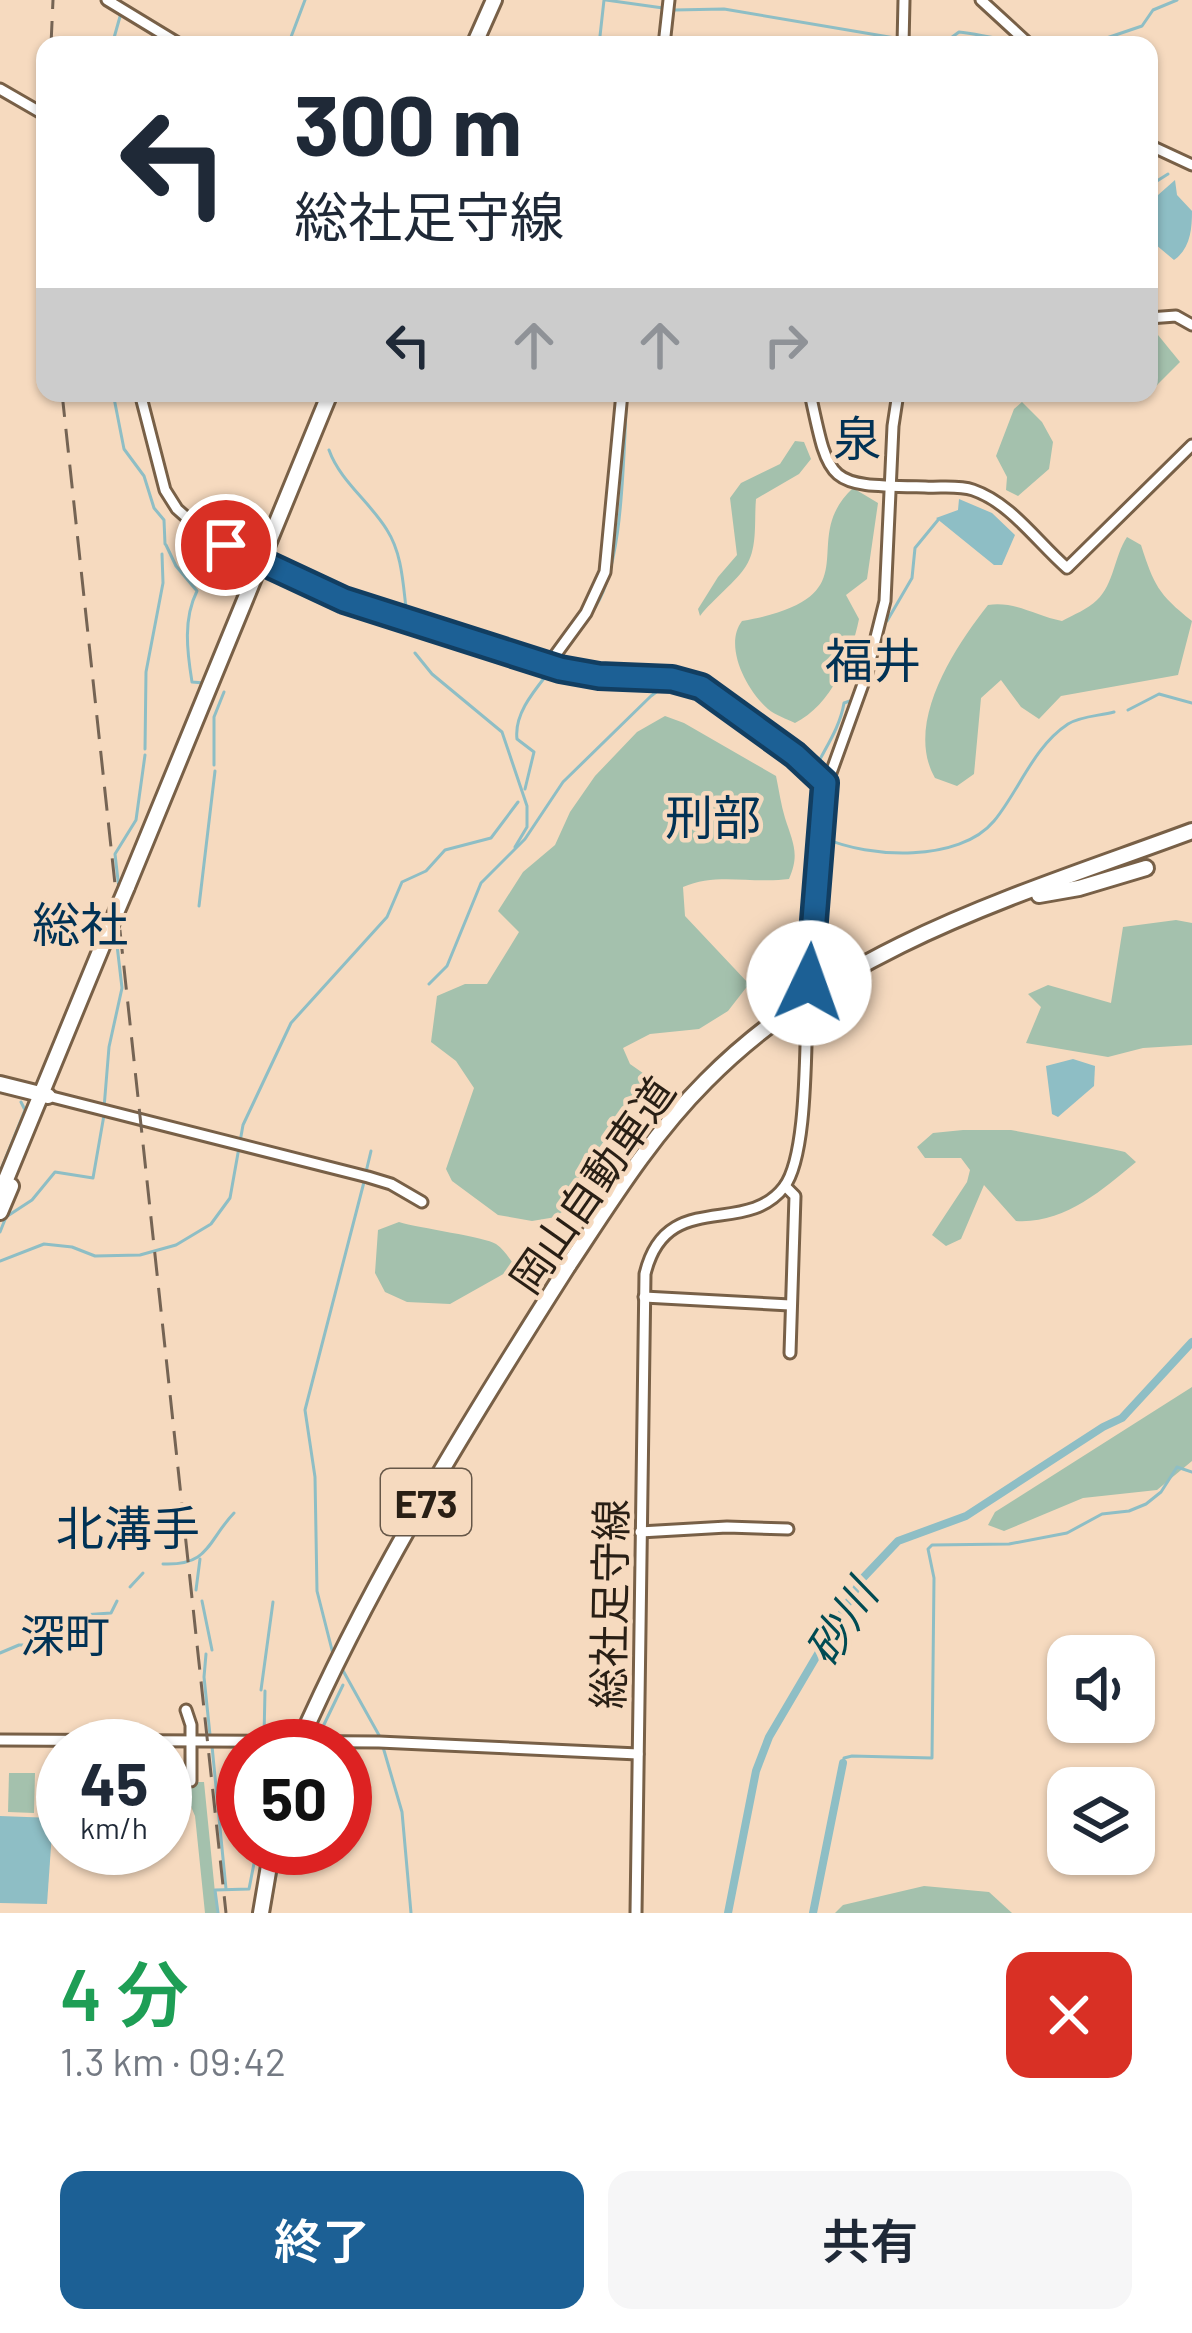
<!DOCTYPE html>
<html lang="ja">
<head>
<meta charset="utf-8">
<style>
  :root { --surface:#fff; --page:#f6f6f7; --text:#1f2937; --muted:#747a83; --accent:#1c6095 }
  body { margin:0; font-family:Barlow,"Noto Sans JP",sans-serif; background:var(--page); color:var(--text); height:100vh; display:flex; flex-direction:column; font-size:45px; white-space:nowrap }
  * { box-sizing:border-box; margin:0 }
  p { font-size:39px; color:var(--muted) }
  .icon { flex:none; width:66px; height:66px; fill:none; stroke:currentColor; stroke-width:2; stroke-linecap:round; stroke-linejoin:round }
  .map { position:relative; height:1913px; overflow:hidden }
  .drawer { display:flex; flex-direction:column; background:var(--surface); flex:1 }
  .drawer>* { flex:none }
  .guide { position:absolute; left:36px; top:36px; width:1122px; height:366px; border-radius:24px; box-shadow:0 3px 9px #0004; background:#fff; color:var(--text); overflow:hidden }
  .fabs { position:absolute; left:1047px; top:1635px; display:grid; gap:24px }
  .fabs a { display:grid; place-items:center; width:108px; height:108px; border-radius:24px; background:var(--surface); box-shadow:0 3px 9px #0004; font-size:60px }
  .speed { position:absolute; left:36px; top:1719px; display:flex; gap:24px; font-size:60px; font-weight:700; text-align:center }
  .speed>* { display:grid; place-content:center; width:156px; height:156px; border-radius:50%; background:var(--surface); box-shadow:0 3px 9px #0004; line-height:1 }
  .speed small { font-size:30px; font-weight:400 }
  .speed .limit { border:18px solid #d22; background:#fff; color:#111 }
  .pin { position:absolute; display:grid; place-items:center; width:102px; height:102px; color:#fff; margin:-51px; border:6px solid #fff; border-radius:50%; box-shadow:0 3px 12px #0007 }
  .me { position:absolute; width:132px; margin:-66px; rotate:3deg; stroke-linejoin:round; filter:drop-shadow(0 0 9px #0008) }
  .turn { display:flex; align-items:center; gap:42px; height:252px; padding:0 60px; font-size:54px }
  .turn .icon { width:156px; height:156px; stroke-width:2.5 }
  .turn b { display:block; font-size:84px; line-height:102px }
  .lanes { display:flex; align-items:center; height:114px; padding:0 60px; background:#0003; justify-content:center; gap:60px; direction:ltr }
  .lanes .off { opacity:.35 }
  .round { display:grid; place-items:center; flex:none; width:126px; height:126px; border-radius:24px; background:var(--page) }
  .head { display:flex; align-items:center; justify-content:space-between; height:204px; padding:0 60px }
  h1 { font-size:72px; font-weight:600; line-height:90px; color:#1e9e55 }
  .cta { display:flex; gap:24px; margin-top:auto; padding:24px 60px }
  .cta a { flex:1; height:138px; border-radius:24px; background:var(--accent); color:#fff; font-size:48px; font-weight:600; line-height:138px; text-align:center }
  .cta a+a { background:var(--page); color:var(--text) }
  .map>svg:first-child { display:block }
  .green { fill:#a4c1ad }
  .water { fill:#8ebec5 }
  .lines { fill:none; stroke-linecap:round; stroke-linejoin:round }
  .stream { stroke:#8ebec5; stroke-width:3 }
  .river { stroke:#8ebec5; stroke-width:8 }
  .secondary-casing { stroke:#786047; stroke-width:15 }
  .highway-casing { stroke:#786047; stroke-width:20 }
  .secondary { stroke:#fff; stroke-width:9 }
  .highway { stroke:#fff; stroke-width:14 }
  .rail { stroke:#756454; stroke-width:3; stroke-dasharray:24 12; stroke-linecap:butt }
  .highway-bridge-casing { stroke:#786047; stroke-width:20; stroke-linecap:butt }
  .highway-bridge { stroke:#fff; stroke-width:14 }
  .route-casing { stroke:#123e61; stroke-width:30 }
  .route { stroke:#1c6095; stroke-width:21 }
  .labels { text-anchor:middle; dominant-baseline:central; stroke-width:9; stroke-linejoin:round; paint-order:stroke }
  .shield { fill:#f6dabf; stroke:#665748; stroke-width:3 }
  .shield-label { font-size:39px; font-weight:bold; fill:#291f15 }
  .street-label { font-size:42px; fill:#291f15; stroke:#f6dabf }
  .water-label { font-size:45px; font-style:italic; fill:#004b53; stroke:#f6dabf }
  .neighbourhood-label { font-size:45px; fill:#013255; stroke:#f6dabf }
  .quarter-label { font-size:48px; fill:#013255; stroke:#f6dabf }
</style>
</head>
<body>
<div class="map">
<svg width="1192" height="1913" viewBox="0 0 1192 1913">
  <rect width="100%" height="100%" fill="#f6dabf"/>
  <!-- green -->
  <g class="green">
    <polygon points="1149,324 1180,362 1151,391 1149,391"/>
    <polygon points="1022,402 1042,422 1053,442 1049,469 1018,496 1006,490 1007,477 996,456 1014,409"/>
    <path d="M795 441 804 442 811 459 799 474 756 499C754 520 758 548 746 566 737 581 713 599 700 616L698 609 718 577 737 555 730 498 741 483 780 464Z"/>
    <path d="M853 488 878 503 867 579 846 595 859 619C851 658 831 705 795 723 787 719 775 715 768 709 747 691 723 646 742 621 878 597 794 543 853 488Z"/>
    <path d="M1127 537 1141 545C1154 585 1158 594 1192 621L1178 675 1061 696 1039 719 1021 707 1001 680 981 698 974 774 957 786 935 778C904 724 954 648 988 605 1016 601 1035 616 1062 621 1073 615 1088 609 1097 600 1114 584 1114 557 1127 537Z"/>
    <path d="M665 716 684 723 776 776C779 790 781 805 785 818 793 843 800 854 789 879 753 884 716 872 683 887L685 916 749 984 728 1011 699 1029 650 1034 623 1048 630 1064 650 1078 588 1163 572 1203 556 1217 532 1221 498 1215 452 1181 446 1169 474 1088 456 1061 431 1042 437 996 465 984H487L519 932 498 911 523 872 555 845 570 812 595 776 637 732Z"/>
    <polygon points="1176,920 1192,923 1192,1045 1143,1048 1108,1057 1026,1043 1041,1007 1028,994 1048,985 1111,1003 1123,927"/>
    <path d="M963 1130H1011L1112 1149 1125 1152 1136 1162C1101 1191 1064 1224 1016 1221L984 1185 961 1239 946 1246 932 1235 967 1182 970 1170 961 1158H925L917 1147 933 1133Z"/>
    <path d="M399 1222C418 1228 486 1237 496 1244 504 1249 510 1260 516 1267L450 1304 407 1302 385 1292 375 1273 378 1230Z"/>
    <polygon points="1192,1387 1192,1461 1157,1490 1083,1498 1004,1531 988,1525 995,1512"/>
    <polygon points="9,1773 35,1773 34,1813 8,1812"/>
    <polygon points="193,1782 204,1782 217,1913 205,1913 195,1816 187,1797"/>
    <polygon points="924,1886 989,1892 1012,1913 835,1913 843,1905"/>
  </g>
  <!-- water -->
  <g class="water">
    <path d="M1175 180 1177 195 1192 211C1192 230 1190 249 1174 260L1149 239V203Z"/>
    <polygon points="959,499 992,513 1015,535 1002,565 994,565 936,518 958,510"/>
    <polygon points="1073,1059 1095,1066 1094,1086 1058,1117 1052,1114 1046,1066"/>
    <polygon points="0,1816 53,1818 47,1904 0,1903"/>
  </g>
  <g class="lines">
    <!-- stream -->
    <g class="stream">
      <polyline points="606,0 663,8"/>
      <polyline points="674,10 724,9 895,38"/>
      <path d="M908 38 944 43 959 32C977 33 1001 42 1016 39"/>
      <polyline points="112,45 121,13"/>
      <polyline points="288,45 305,0"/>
      <polyline points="599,45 604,0"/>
      <polyline points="1086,45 1142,26 1153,10 1177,0"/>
      <polyline points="1149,186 1168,174"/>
      <polyline points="113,393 124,449 144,476 154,508 164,520 165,544"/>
      <path d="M329 450C340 481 370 502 387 530 403 555 403 587 407 616"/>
      <path d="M166 545 176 566 197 591C183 619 187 651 192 682L204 683"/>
      <path d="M591 613C625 572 623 449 627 393"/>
      <polyline points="887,621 912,578 915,548 938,520"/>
      <polyline points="415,653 432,674 502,732 527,806 527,827 515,847"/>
      <polyline points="559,657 571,641"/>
      <path d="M692 689C712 700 720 713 736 727 763 751 789 748 813 785L810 811 816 823"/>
      <polyline points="1128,710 1159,694 1192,703"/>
      <polyline points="145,749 146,672 163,583 162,554"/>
      <polyline points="214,765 214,717 224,692"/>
      <path d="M816 767C827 745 840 727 844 703L853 700 864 667"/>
      <path d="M525 789 534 752 517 739C514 714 534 691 549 672"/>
      <path d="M824 838C869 858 959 863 994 821 1019 791 1033 747 1068 724 1081 716 1099 716 1114 712"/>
      <polyline points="119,889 115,854 136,820 145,755"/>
      <polyline points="199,906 215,771"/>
      <polyline points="429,984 447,966 481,883 525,839 563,782 651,696 667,684 677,685"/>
      <polyline points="104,1108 109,1047 122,988 115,928 122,917"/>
      <polyline points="0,1172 25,1110 21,1102"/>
      <polyline points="366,1172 371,1151"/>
      <polyline points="0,1232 6,1217 32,1200 55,1172 93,1178 104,1115"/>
      <polyline points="0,1261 44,1244 72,1247 95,1256 140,1255 176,1245 211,1224 230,1198 243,1125 291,1023 387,917 402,882 426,871 445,850 491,838 518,802"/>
      <path d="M163 1564C210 1566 207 1541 234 1513"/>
      <polyline points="130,1587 143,1573"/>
      <polyline points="196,1590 200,1559"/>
      <polyline points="202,1601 212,1650"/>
      <polyline points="0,1653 19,1645 37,1645 68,1616 111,1613 117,1601"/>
      <polyline points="206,1654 204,1677 210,1735"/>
      <polyline points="333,1654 317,1591 315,1477 305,1410 364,1182"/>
      <polyline points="341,1667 380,1737"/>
      <polyline points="261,1690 273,1602"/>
      <polyline points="264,1737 265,1691"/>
      <polyline points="318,1737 343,1685"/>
      <polyline points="212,1746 226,1889"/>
      <polyline points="383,1747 402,1812 411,1913"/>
      <polyline points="843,1763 844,1758 852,1756 932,1758 934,1578 928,1549 932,1545 1009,1544 1067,1533 1102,1514 1129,1511 1146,1504 1161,1492 1177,1467 1192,1472"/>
      <polyline points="218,1913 215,1890 249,1889 257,1848"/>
      <polyline points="269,1913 281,1848"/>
    </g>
    <!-- river -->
    <g class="river">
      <polyline points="728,1913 756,1771 769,1737 862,1579 898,1541 966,1516 1103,1427 1122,1418 1192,1342"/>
      <polyline points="813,1913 843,1763"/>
    </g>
    <!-- secondary casing -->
    <g class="secondary-casing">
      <g id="secondary">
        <polyline points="107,0 181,45"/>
        <polyline points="981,0 1030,45"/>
        <polyline points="664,45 669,0"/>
        <polyline points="903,45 904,0"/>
        <polyline points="0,89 45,115"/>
        <polyline points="1149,145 1192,165"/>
        <polyline points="1149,318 1176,316 1192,325"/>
        <polyline points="140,393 165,490 177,509 205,534 318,591 548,665 592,675 672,679 701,687 795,755 825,783"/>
        <path d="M810 393C830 488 828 485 925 487 940 488 958 485 973 490 1011 503 1037 542 1067 568L1192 445"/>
        <polyline points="548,665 586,613 605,572 622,393"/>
        <polyline points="809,983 823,795 867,673 885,601 893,426 898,393"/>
        <polyline points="48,1096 368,1177 391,1184 422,1202"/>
        <polyline points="785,1186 795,1196 790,1353"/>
        <polyline points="644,1297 790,1305"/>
        <polyline points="640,1532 727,1527 788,1529"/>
        <polyline points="186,1710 191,1725 191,1781"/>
        <polyline points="0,1740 379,1742 638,1754"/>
        <path d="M636 1913 645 1274C666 1187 745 1238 784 1187 807 1157 805 1054 807 1013"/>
      </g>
    </g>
    <!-- highway casing -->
    <g class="highway-casing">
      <g id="highway">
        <polyline points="474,45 494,0"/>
        <polyline points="127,887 330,393"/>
        <polyline points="1039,895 1079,888 1146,868"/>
        <polyline points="0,1084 48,1096"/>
        <polyline points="0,1194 110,927"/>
        <polyline points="0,1212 11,1186"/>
        <path d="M568 1266C611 1201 651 1136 706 1081 839 946 1019 895 1192 831"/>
        <polyline points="261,1913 272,1848"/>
      </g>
    </g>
    <!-- secondary -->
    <use href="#secondary" class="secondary"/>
    <!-- highway -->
    <use href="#highway" class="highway"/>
    <!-- rail -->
    <g class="rail">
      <polyline points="51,45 53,0"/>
      <polyline points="45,157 45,239"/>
      <polyline points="62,393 226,1913"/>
    </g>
    <!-- highway-bridge casing -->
    <g class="highway-bridge-casing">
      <g id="highway-bridge">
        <polyline points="110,927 127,887"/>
        <path d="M298 1746C371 1579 470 1420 568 1266"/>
      </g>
    </g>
    <!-- highway-bridge -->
    <use href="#highway-bridge" class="highway-bridge"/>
  </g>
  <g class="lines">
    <!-- route casing -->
    <g class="route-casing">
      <polyline id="route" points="226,545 344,600 560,669 599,676 672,679 701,687 795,755 825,783 809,983"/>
    </g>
    <!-- route -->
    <use href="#route" class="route"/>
  </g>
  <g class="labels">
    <!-- shield labels -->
    <rect class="shield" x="381" y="1469" width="90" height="66" rx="9"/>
    <g class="shield-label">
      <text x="426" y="1502">E73</text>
    </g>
    <!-- street labels -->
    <g class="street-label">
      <text transform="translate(591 1184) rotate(-55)">岡山自動車道</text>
      <text transform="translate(608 1604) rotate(-89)">総社足守線</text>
    </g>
    <!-- water labels -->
    <g class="water-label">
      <text transform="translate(840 1622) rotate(-58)">砂川</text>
    </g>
    <!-- neighbourhood labels -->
    <g class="neighbourhood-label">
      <text x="65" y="1634">深町</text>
    </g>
    <!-- quarter labels -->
    <g class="quarter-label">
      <text x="857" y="437">泉</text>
      <text x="873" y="659">福井</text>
      <text x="713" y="816">刑部</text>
      <text x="80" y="923">総社</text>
      <text x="128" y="1527">北溝手</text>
    </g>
  </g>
</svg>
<div class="fabs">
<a><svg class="icon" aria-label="sound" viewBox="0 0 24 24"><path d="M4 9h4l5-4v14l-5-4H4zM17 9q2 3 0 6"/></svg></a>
<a><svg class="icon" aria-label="layers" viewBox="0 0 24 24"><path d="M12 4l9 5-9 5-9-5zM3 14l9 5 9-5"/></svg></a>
</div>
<div class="speed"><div>45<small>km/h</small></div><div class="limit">50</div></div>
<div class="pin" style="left:226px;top:545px;background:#d93025"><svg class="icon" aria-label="arrive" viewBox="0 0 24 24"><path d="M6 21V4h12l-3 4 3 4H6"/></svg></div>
<svg class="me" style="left:809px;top:983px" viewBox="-20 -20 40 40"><circle r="19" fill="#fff"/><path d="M0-13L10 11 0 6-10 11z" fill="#1c6095"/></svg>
<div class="guide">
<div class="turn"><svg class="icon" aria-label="left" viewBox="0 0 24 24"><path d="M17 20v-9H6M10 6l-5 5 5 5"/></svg><div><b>300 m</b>総社足守線</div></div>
<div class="lanes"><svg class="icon" aria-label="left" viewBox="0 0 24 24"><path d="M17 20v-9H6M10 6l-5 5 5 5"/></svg><svg class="icon off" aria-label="ahead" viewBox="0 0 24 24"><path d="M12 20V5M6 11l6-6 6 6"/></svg><svg class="icon off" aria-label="ahead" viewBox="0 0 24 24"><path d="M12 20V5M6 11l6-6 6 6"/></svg><svg class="icon off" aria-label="right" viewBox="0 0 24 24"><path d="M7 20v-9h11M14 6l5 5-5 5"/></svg></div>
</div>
</div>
<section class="drawer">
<div class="head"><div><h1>4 分</h1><p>1.3 km · 09:42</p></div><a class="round" style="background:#d93025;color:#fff"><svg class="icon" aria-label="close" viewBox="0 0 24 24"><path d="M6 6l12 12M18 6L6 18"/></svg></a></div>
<div class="cta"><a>終了</a><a>共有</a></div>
</section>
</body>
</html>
